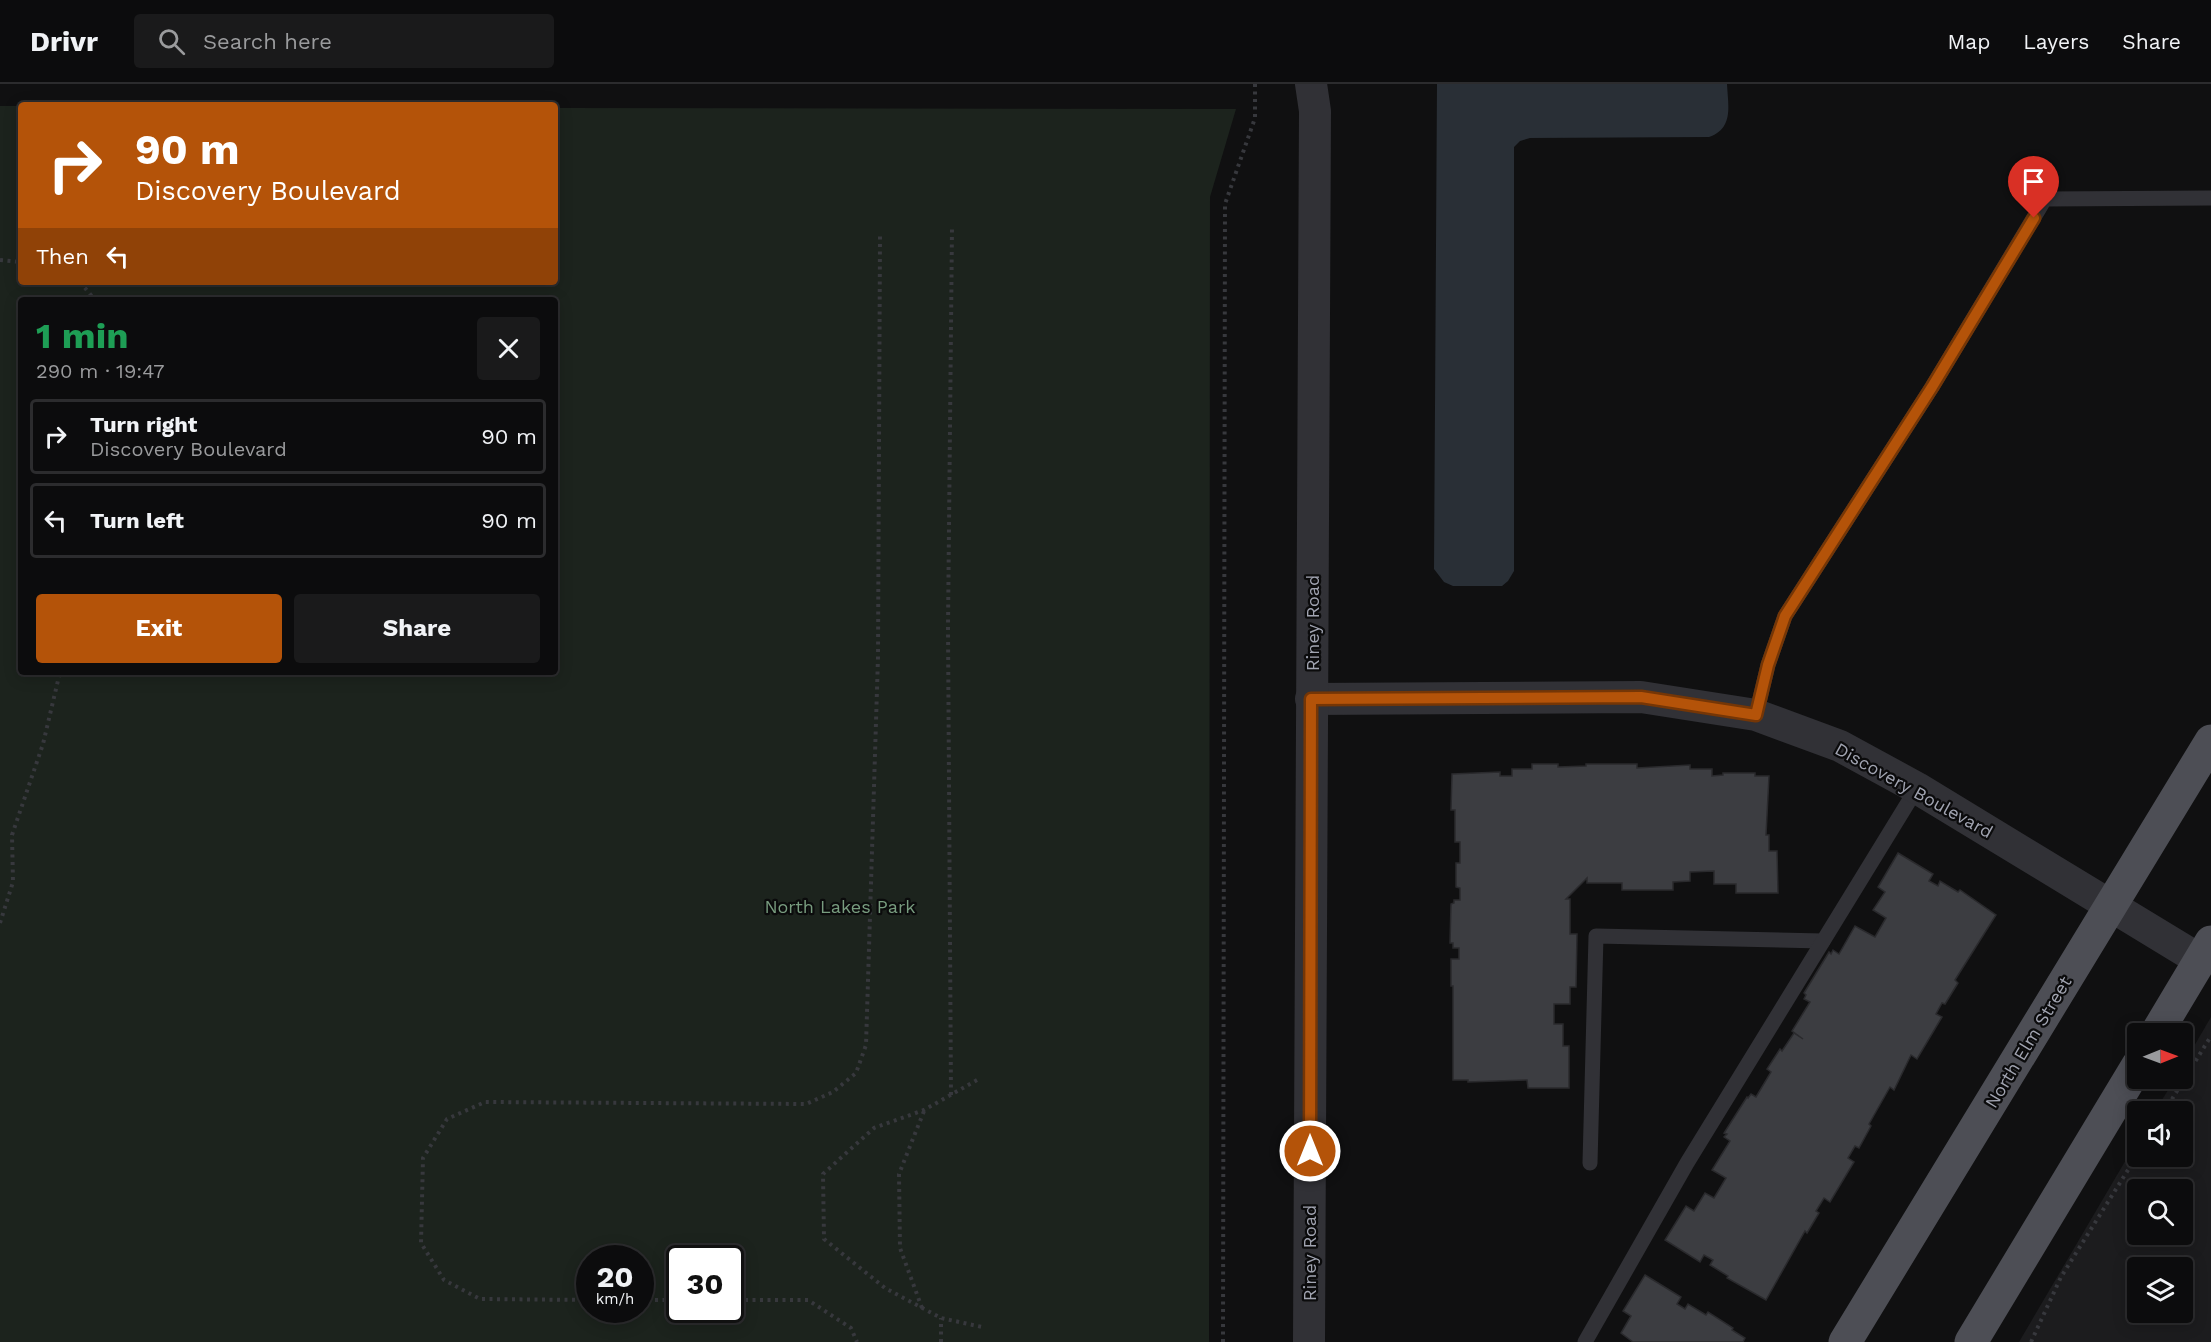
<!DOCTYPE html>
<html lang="en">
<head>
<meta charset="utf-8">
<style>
  :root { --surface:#0c0c0d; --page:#1a1a1b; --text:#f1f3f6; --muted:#9a9b9d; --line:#2c2c2e; --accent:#b45309 }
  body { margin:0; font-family:"Work Sans",sans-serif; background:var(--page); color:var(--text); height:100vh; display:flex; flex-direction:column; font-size:22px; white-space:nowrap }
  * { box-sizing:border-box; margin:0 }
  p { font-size:20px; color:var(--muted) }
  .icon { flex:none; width:33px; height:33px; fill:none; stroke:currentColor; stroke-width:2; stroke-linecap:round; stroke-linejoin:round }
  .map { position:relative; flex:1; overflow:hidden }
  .drawer { position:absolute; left:18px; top:213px; width:540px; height:378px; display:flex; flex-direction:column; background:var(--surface); border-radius:6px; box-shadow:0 3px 15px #0003,0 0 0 2px var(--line) }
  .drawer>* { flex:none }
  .banner { position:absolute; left:18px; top:18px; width:540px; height:183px; border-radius:6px; box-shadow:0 3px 15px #0003,0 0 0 2px var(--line); background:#b45309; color:#fff; overflow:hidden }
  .needle { width:39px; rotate:89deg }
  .tools { position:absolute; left:2127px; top:939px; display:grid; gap:12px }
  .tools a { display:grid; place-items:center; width:66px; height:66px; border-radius:6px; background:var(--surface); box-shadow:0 3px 15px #0003,0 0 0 2px var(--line); font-size:30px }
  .speed { position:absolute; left:576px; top:1161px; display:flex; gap:12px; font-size:30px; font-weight:700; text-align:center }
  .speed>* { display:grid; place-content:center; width:78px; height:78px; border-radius:50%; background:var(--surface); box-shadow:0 3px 15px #0003,0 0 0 2px var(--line); line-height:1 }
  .speed small { font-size:15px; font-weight:400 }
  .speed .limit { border:3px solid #111; border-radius:9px; background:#fff; color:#111 }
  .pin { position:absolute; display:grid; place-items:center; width:51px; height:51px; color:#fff; margin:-62px -26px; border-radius:50% 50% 50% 0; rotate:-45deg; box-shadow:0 0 6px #0007 }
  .pin .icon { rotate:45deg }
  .me { position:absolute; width:66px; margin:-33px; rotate:0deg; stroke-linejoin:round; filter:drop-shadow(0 0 4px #0008) }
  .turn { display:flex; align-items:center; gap:21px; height:126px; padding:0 18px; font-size:27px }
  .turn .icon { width:78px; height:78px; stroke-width:2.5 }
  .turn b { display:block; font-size:42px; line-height:51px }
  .then { display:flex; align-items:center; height:57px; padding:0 18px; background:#0003; gap:12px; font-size:22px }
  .round { display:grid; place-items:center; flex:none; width:63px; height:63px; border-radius:6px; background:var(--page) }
  .summary { display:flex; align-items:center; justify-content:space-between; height:102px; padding:0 18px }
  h1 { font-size:36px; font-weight:700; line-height:45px; color:#1e9e55 }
  .cta { display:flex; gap:12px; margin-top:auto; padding:12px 18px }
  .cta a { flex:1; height:69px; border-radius:6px; background:var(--accent); color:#fff; font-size:24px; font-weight:700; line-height:69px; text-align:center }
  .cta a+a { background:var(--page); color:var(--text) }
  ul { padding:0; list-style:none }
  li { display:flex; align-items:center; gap:18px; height:75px; margin:0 12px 9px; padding:0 6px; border:3px solid var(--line); border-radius:6px }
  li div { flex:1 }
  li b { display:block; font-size:22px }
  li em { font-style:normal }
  header { display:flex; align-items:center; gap:36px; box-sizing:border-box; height:84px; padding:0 30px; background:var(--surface); border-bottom:2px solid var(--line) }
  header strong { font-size:28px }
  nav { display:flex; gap:33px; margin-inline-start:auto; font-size:21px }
  .search { width:420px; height:54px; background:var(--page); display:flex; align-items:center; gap:15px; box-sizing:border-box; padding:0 21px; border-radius:6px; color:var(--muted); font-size:22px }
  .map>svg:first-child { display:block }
  .built { fill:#1c1c1e; fill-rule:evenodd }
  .green { fill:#1c231d; fill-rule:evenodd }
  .water { fill:#292f36 }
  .building { fill:#3c3d41; stroke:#2a2a2d; stroke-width:1.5 }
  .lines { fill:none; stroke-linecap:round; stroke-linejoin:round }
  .path { stroke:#37383d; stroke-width:4; stroke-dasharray:3 4.5; stroke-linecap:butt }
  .lane { stroke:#313136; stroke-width:15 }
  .street { stroke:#313136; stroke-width:32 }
  .primary { stroke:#4d4e55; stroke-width:33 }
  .route-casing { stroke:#753606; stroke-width:15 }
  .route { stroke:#b45309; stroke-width:10 }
  .labels { text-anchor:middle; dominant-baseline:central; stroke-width:4.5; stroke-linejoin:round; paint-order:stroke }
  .street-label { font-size:18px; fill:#a1a4b1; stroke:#0b0b0c }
  .park-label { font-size:18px; fill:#789c7f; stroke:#0b0b0c }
</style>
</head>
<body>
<header>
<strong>Drivr</strong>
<div class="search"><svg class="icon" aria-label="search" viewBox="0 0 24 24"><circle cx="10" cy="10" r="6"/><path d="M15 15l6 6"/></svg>Search here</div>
<nav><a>Map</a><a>Layers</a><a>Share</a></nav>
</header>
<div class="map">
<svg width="2211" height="1258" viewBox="0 0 2211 1258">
  <rect width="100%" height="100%" fill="#101011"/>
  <!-- built -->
  <path class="built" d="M2211 933V1258H2019L2137 1057 2138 1072H2182V1028L2155 1027 2175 995 2182 994 2183 981ZM2138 1106H2182V1150H2138ZM2138 1184H2182V1228H2138Z"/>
  <!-- green -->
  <path class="green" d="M0 22H21V198H555V24L1236 25 1210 113 1209 1258H0ZM21 216H555V588H21ZM590 1174H640V1226H590ZM680 1174H730V1226H680Z"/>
  <!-- water -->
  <path class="water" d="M1437 0H1727C1728 22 1734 44 1709 53L1530 54 1520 57 1514 63V487L1508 497 1502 502H1453L1444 498 1434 485Z"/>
  <!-- building -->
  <g class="building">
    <polygon points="1532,680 1558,680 1558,683 1586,682 1586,680 1637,680 1637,684 1690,681 1690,685 1712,685 1712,692 1723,691 1723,689 1755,689 1755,692 1769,692 1766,751 1769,751 1769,767 1777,767 1778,809 1736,809 1736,800 1714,800 1714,787 1690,788 1690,797 1673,798 1673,806 1622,806 1622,799 1587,799 1587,794 1566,815 1570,815 1570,850 1577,850 1576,903 1570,903 1570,920 1554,920 1554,940 1563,940 1563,962 1569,962 1569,1004 1528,1004 1527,996 1468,998 1468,996 1453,996 1453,902 1451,902 1451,875 1459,875 1459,864 1453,864 1453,859 1450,859 1451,820 1454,819 1454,816 1460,816 1460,804 1456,803 1456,779 1460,779 1460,758 1455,758 1455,726 1451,726 1452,690 1500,688 1500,692 1512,692 1512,685 1532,685"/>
    <polygon points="1898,769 1933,790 1929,797 1938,802 1940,797 1958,808 1960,806 1996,831 1955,896 1958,899 1945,920 1942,919 1936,930 1942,933 1917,975 1911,971 1894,1006 1890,1003 1869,1040 1871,1042 1859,1064 1855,1062 1848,1074 1854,1078 1830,1118 1824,1114 1816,1127 1819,1129 1807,1149 1805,1147 1766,1216 1727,1194 1728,1192 1710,1181 1713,1176 1704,1171 1700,1178 1665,1156 1686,1122 1694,1127 1705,1109 1714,1114 1726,1094 1712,1086 1730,1057 1724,1053 1727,1050 1724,1049 1747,1013 1748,1014 1751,1010 1756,1013 1771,988 1767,985 1780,965 1782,967 1794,949 1803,955 1792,947 1810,918 1804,915 1806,911 1804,909 1829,868 1831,870 1833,866 1839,870 1855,842 1875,853 1886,834 1873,826 1885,808 1878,803"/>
    <polygon points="1645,1191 1681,1213 1677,1220 1685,1225 1688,1220 1706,1231 1708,1228 1733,1244 1732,1246 1745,1254 1743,1258 1633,1258 1621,1249 1631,1232 1623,1227"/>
  </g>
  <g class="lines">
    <!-- path -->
    <g class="path">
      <polyline points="0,176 21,178"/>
      <polyline points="80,198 95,216"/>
      <polyline points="0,839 13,798 12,751 43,660 60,588"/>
      <polyline points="977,996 924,1026 874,1044 823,1090 824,1155 885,1204 941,1234 982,1243"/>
      <polyline points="951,1011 948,543 952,143"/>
      <polyline points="2164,1028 2211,952"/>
      <polyline points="590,1216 480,1215 444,1196 421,1159 423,1074 447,1035 485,1018 806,1020 833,1008 856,989 866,961 878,573 880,152"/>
      <polyline points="640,1216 680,1216"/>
      <polyline points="730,1216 808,1216 851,1244 857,1258"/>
      <polyline points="922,1224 900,1164 899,1090 924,1027"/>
      <polyline points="941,1258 941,1234"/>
      <polyline points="1223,1258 1225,120 1255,34 1255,0"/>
      <polyline points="2031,1258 2061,1193 2138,1070"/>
    </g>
    <!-- lane -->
    <g class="lane">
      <polyline points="1756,631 1768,581 1785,532 1932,303 2045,115 2211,114"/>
      <polyline points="1590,1079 1596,852 1823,857"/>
      <polyline points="1585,1258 1687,1079 1917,704"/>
    </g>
    <!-- street -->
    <g class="street">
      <polyline points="1311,615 1641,613 1756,631 1840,662 1917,704 2200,876"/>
      <polyline points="1309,1258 1315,27 1311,0"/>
    </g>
    <!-- primary -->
    <g class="primary">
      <polyline points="2156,950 2211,858"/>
      <polyline points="1845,1258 2211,657"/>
      <polyline points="1971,1258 2138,981"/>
    </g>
  </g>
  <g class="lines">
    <!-- route casing -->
    <g class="route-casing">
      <polyline id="route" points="1310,1067 1311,615 1641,613 1756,631 1768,581 1785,532 1932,303 2034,134"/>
    </g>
    <!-- route -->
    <use href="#route" class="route"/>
  </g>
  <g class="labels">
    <!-- street labels -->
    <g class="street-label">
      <text transform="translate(1312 539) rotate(-90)">Riney Road</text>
      <text transform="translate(1914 706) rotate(29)">Discovery Boulevard</text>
      <text transform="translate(2028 958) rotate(-59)">North Elm Street</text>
      <text transform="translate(1309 1169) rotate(-90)">Riney Road</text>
    </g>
    <!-- park labels -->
    <g class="park-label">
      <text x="840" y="822">North Lakes Park</text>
    </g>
  </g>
</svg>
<div class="tools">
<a><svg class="needle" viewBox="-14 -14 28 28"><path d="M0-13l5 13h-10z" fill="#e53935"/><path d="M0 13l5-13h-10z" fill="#9a9b9d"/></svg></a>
<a><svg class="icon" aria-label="sound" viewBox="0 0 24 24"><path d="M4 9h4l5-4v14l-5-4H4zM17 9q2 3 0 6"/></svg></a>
<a><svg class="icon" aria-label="search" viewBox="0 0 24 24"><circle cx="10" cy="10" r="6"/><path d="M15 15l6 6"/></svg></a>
<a><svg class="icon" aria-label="layers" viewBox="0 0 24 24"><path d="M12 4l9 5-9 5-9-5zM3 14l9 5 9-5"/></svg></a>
</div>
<div class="speed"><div>20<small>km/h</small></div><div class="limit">30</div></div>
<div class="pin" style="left:2034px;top:134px;background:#d93025"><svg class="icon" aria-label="arrive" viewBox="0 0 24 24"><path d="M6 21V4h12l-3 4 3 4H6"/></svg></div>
<svg class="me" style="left:1310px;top:1067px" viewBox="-20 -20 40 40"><circle r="17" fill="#b45309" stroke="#fff" stroke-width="3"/><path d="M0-11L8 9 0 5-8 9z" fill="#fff"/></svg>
<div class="banner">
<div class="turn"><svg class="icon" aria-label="right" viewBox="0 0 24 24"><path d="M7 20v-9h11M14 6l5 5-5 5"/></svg><div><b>90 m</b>Discovery Boulevard</div></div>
<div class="then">Then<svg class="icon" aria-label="left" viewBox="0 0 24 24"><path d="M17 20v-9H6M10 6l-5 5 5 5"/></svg></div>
</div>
<section class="drawer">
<div class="summary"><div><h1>1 min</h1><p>290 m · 19:47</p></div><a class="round"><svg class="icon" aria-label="close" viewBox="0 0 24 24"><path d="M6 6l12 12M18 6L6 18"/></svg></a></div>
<ul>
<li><svg class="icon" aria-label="right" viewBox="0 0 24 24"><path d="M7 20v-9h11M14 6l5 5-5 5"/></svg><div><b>Turn right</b><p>Discovery Boulevard</p></div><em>90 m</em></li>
<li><svg class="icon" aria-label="left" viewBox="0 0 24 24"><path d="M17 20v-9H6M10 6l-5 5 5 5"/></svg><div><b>Turn left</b></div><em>90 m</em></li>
</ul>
<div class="cta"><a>Exit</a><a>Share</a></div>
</section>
</div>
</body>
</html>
